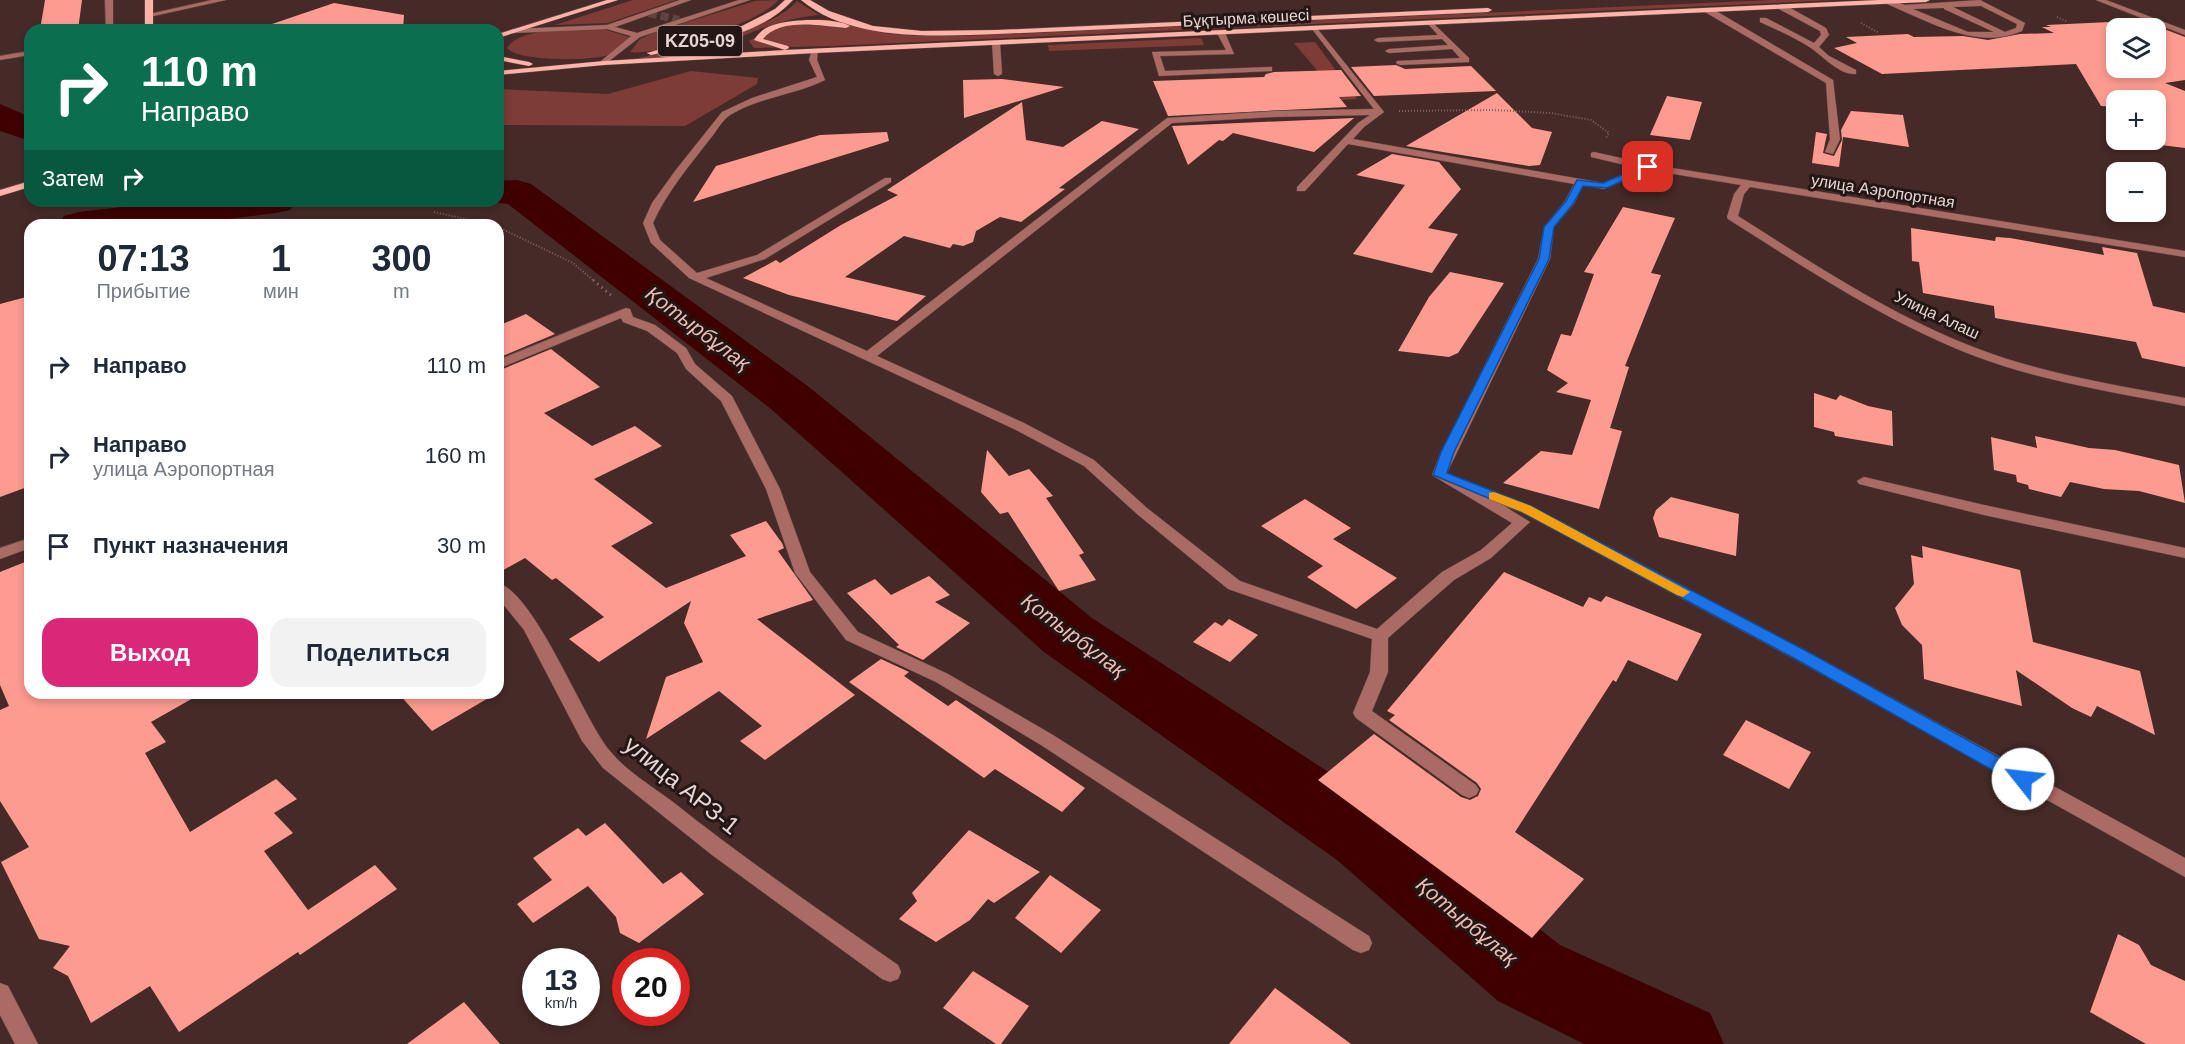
<!DOCTYPE html>
<html lang="ru">
<head>
<meta charset="utf-8">
<style>
  :root { --surface:#fff; --page:#f2f2f3; --text:#1f2937; --muted:#747a83; --accent:#db2777 }
  body { margin:0; font-family:Helvetica,sans-serif; background:var(--page); color:var(--text); height:100vh; display:flex; flex-direction:column; font-size:22px; white-space:nowrap }
  * { box-sizing:border-box; margin:0 }
  p { font-size:20px; color:var(--muted) }
  .icon { flex:none; width:33px; height:33px; fill:none; stroke:currentColor; stroke-width:2; stroke-linecap:round; stroke-linejoin:round }
  .map { position:relative; flex:1; overflow:hidden }
  .drawer { position:absolute; left:24px; top:219px; width:480px; height:480px; display:flex; flex-direction:column; background:var(--surface); border-radius:18px; box-shadow:0 3px 9px #0003 }
  .drawer>* { flex:none }
  .top-card { position:absolute; left:24px; top:24px; width:480px; height:183px; border-radius:18px; box-shadow:0 3px 9px #0003; background:#0b6e4f; color:#fff; overflow:hidden }
  .controls { position:absolute; left:2106px; top:18px; display:grid; gap:12px }
  .controls a { display:grid; place-items:center; width:60px; height:60px; border-radius:12px; background:var(--surface); box-shadow:0 3px 9px #0003; font-size:30px }
  .speed { position:absolute; left:522px; top:948px; display:flex; gap:12px; font-size:30px; font-weight:700; text-align:center }
  .speed>* { display:grid; place-content:center; width:78px; height:78px; border-radius:50%; background:var(--surface); box-shadow:0 3px 9px #0003; line-height:1 }
  .speed small { font-size:15px; font-weight:400 }
  .speed .limit { border:9px solid #d22; background:#fff; color:#111 }
  .pin { position:absolute; display:grid; place-items:center; width:51px; height:51px; color:#fff; margin:-26px; border-radius:12px; box-shadow:0 3px 9px #0006 }
  .me { position:absolute; width:66px; margin:-33px; rotate:299deg; stroke-linejoin:round; filter:drop-shadow(0 0 4px #0008) }
  .turn { display:flex; align-items:center; gap:21px; height:126px; padding:0 18px; font-size:27px }
  .turn .icon { width:78px; height:78px; stroke-width:2.5 }
  .turn b { display:block; font-size:42px; line-height:51px }
  .then { display:flex; align-items:center; height:57px; padding:0 18px; background:#0003; gap:12px; font-size:22px }
  .eta { display:flex; justify-content:space-evenly; align-items:center; height:102px; text-align:center }
  .eta b { font-size:36px; font-weight:800; line-height:42px }
  .cta { display:flex; gap:12px; margin-top:auto; padding:12px 18px }
  .cta a { flex:1; height:69px; border-radius:18px; background:var(--accent); color:#fff; font-size:24px; font-weight:800; line-height:69px; text-align:center }
  .cta a+a { background:var(--page); color:var(--text) }
  ul { padding:0; list-style:none }
  li { display:flex; align-items:center; gap:18px; height:90px; padding:0 18px }
  li div { flex:1 }
  li b { display:block; font-size:22px }
  li em { font-style:normal }
  .map>svg:first-child { display:block }
  .green { fill:#7e3c36 }
  .lines { fill:none; stroke-linecap:round; stroke-linejoin:round }
  .river { fill:#3e0001; fill-rule:evenodd }
  .building { fill:#fe9b90; fill-rule:evenodd }
  .minor-tunnel { stroke:#5e4441; stroke-width:8; stroke-dasharray:8 4; stroke-linecap:butt }
  .minor-casing { stroke:#634946; stroke-width:1 }
  .major-casing { stroke:#634946; stroke-width:1 }
  .path-far1 { stroke:#7f6663; stroke-width:2; stroke-dasharray:1 2; stroke-linecap:butt }
  .path { stroke:#7f6663; stroke-width:3; stroke-dasharray:1.5 4; stroke-linecap:butt }
  .minor { fill:#a96b63; fill-rule:evenodd }
  .major { fill:#ffb2a8; fill-rule:evenodd }
  .route { fill:#1a73e8; stroke:#114b97; stroke-width:1.5 }
  .slow { fill:#f59e0b }
  .labels { text-anchor:middle; dominant-baseline:central; stroke-width:6; stroke-linejoin:round; paint-order:stroke }
  .far-street-label { font-size:16px; fill:#e8d5d3; stroke:#231715 }
  .shield { fill:#231715; stroke:#ad9c9a; stroke-width:1.5 }
  .shield-label { font-size:18px; font-weight:bold; fill:#e8d5d3 }
  .water-label { font-size:21px; font-style:italic; fill:#efbcb5; stroke:#231715 }
  .near-street-label { font-size:24px; fill:#e8d5d3; stroke:#231715 }
</style>
</head>
<body>
<div class="map">
<svg width="2185" height="1044" viewBox="0 0 2185 1044">
  <rect width="100%" height="100%" fill="#462a27"/>
  <!-- green -->
  <g class="green">
    <polygon points="633,0 676,0 608,23 555,25"/>
    <path d="M778 0C764 21 655 57 630 52L640 39 655 32 755 1Z"/>
    <path d="M1772 0H1838L830 46 754 48 749 41C772 28 806 15 834 21 850 24 866 30 884 33 910 36 936 36 963 36Z"/>
    <path d="M797 1 819 15C786 18 757 29 728 43L729 53 633 59C675 50 770 33 797 1Z"/>
    <path d="M603 29 629 37C624 43 616 52 608 55 591 61 518 62 507 48 521 26 580 29 603 29Z"/>
    <polygon points="1201,38 1204,45 1049,51 1048,45"/>
    <polygon points="1315,42 1357,99 1342,100 1294,43"/>
    <polygon points="691,71 758,78 757,84 685,126 498,125 498,89 608,94"/>
  </g>
  <g class="lines">
    <!-- river -->
    <g class="river">
      <polygon points="0,104 30,117 30,141 0,131"/>
      <polygon points="517,180 531,184 809,387 1092,618 1393,814 1560,945 1710,1013 1724,1044 1584,1044 1498,1001 1337,860 1044,652 771,409 508,204 483,201 498,201 498,181"/>
      <polygon points="174,201 296,201 290,210 276,213 181,225 58,225 64,216 79,212"/>
    </g>
  </g>
  <!-- building -->
  <g class="building">
    <polygon points="45,0 82,0 78,30 40,30"/>
    <polygon points="334,3 404,15 403,30 270,30 269,25"/>
    <path d="M2110 22 2117 25 2151 24 2185 37V80L2165 83 2185 91V148L2145 143 2143 140H2156V100H2116V107L2101 106 2076 64 1882 74 1834 48 1857 43 1846 37 1908 34 1914 37 1963 36 1988 40 2020 34 2054 33 2042 27H2051L2046 25ZM2116 28H2156V68H2116Z"/>
    <polygon points="1396,65 1405,69 1471,66 1496,91 1374,96 1351,67"/>
    <polygon points="1341,70 1361,96 1339,97 1347,107 1168,116 1153,81 1264,77 1266,74 1274,72"/>
    <polygon points="1002,79 1064,87 964,118 963,80"/>
    <polygon points="1497,93 1532,128 1552,132 1540,165 1529,166 1406,146"/>
    <polygon points="1667,96 1702,102 1690,140 1650,135"/>
    <polygon points="1022,102 1026,140 1063,147 1102,121 1139,129 1059,188 1065,189 1021,222 1000,217 976,231 973,242 963,246 953,244 950,248 904,236 845,277 926,296 897,321 789,295 743,278 776,260 780,263 841,225 898,195 887,190"/>
    <polygon points="1851,111 1903,115 1909,147 1843,137 1839,167 1812,163 1816,132 1827,134 1823,153 1834,156 1842,140 1841,130"/>
    <polygon points="1354,118 1314,152 1233,133 1223,141 1219,140 1188,165 1172,126"/>
    <polygon points="887,132 889,141 693,202 716,166 820,135"/>
    <polygon points="1392,154 1439,162 1461,189 1428,228 1458,234 1432,273 1353,254 1405,185 1356,175"/>
    <polygon points="1623,207 1675,218 1651,273 1661,275 1625,366 1629,367 1610,428 1622,431 1599,509 1503,483 1541,451 1572,455 1591,400 1556,392 1568,383 1547,370 1561,334 1571,336 1594,274 1584,272"/>
    <polygon points="1911,228 1995,241 1996,237 2010,238 2104,255 2102,247 2137,253 2153,306 2185,313 2185,367 2142,358 2136,342 1995,318 1994,306 1923,293 1919,262 1912,261"/>
    <polygon points="1450,272 1504,283 1458,353 1449,357 1398,351 1429,297"/>
    <polygon points="30,296 30,486 0,497 0,304"/>
    <polygon points="526,314 555,334 498,358 498,326"/>
    <polygon points="551,349 600,387 544,413 592,446 635,426 662,446 594,479 653,523 611,546 666,588 746,556 730,535 766,521 782,543 784,548 778,551 813,600 757,619 855,695 765,760 740,741 762,726 719,691 646,739 666,677 703,662 684,623 691,601 599,662 569,639 604,617 556,578 552,580 525,558 498,573 498,371"/>
    <polygon points="1814,393 1836,400 1840,395 1868,406 1892,411 1893,446 1835,436 1834,432 1814,427"/>
    <polygon points="2035,436 2089,448 2115,450 2179,465 2185,503 2139,491 2104,489 2070,482 2061,497 2029,489 2028,485 2017,482 2016,475 1994,470 1991,437 2037,448"/>
    <polygon points="987,450 1009,476 1029,469 1053,496 1046,498 1084,553 1079,555 1096,580 1059,591 1008,512 1000,514 981,492"/>
    <polygon points="1671,497 1739,514 1736,556 1659,537 1653,518 1656,510"/>
    <polygon points="1305,499 1351,528 1333,539 1397,578 1356,609 1307,577 1323,566 1261,526"/>
    <polygon points="1922,546 2020,570 2033,642 2140,671 2155,735 2097,706 2091,717 2072,708 2016,670 2022,706 1924,679 1922,645 1902,625 1895,608 1914,584 1911,555 1923,558"/>
    <polygon points="30,560 30,693 202,693 151,722 166,742 145,753 190,832 276,779 297,799 274,813 293,833 264,851 308,910 375,865 397,889 300,955 298,952 179,1032 150,986 91,1023 68,976 53,968 70,946 39,939 1,862 29,847 0,801 0,710 9,706 0,685 0,572"/>
    <polygon points="1504,572 1583,607 1589,597 1601,602 1606,596 1702,634 1677,681 1628,660 1616,682 1613,680 1515,832 1584,879 1532,938 1318,780 1374,734 1461,797 1470,800 1478,796 1481,789 1477,783 1389,720 1395,715 1387,711"/>
    <polygon points="929,576 950,595 935,602 970,623 923,660 896,647 899,645 847,593 875,579 891,595"/>
    <polygon points="1229,619 1258,635 1230,662 1193,642 1215,622 1222,626"/>
    <polygon points="881,659 909,672 904,676 948,706 956,700 1085,788 1062,812 995,769 984,778 849,682"/>
    <polygon points="398,693 497,693 432,731"/>
    <polygon points="1746,720 1811,752 1789,789 1723,755"/>
    <polygon points="605,823 663,884 681,872 704,894 639,943 620,933 616,917 588,886 533,923 517,904 552,880 533,858 578,828 586,836"/>
    <polygon points="969,830 1040,872 994,903 988,899 970,920 936,942 899,919 917,901 912,893"/>
    <polygon points="1050,875 1101,910 1061,953 1015,918"/>
    <polygon points="2118,934 2139,945 2151,965 2185,981 2185,1044 2146,1044 2090,1012"/>
    <polygon points="973,971 1029,1006 1001,1044 996,1044 943,1008"/>
    <polygon points="1275,988 1351,1044 1229,1044"/>
    <polygon points="464,1002 500,1044 407,1044"/>
  </g>
  <g class="lines">
    <!-- minor-tunnel -->
    <polyline class="minor-tunnel" points="649,13 679,20"/>
    <!-- minor casing -->
    <g class="minor-casing">
      <g id="minor">
        <polygon points="105,0 113,0 113,30 106,29"/>
        <polygon points="212,0 226,0 149,17 145,15"/>
        <polygon points="680,0 691,0 615,27 637,33 739,0 750,0 640,37 604,65 600,63 601,61 631,36 607,29 513,33 509,31 513,29 607,25"/>
        <path d="M1891 0 1905 5 1980 0 2025 23 2022 31C1977 51 1928 21 1887 4V0ZM1981 6 2017 24 2016 28 2005 32 1953 7ZM1944 8V9L1994 32H1968L1913 9Z"/>
        <polygon points="2096,0 2106,0 2185,30 2185,35"/>
        <path d="M1779 5H1785L1826 28 1829 35 1819 47 1829 56 1856 70V74C1839 75 1824 57 1811 48 1796 38 1777 30 1760 22V18H1766L1814 43 1821 35 1820 31 1779 9Z"/>
        <polygon points="1705,8 1711,8 1833,80 1840,139 1833,154 1825,152 1830,139 1826,83 1705,12"/>
        <polygon points="1431,21 1469,58 1469,62 1400,65 1396,63 1397,61 1460,58 1452,49 1389,53 1385,51 1389,49 1448,45 1442,39 1378,42 1374,40 1378,38 1438,35 1427,23"/>
        <path d="M1316 27 1384 112 1364 127 1353 139 1603 183 1638 168 1591 157V153L1594 152 1648 164 2185 251V257L1750 187 1744 194 1738 216C1823 270 1910 328 2007 359 2065 377 2125 387 2185 398V406C2113 392 2040 381 1972 355 1885 321 1807 269 1728 219L1727 217 1734 194 1741 185 1649 170 1604 189 1583 185 1574 204 1554 227 1550 259 1447 473 1531 506 1812 654 2185 858V877L1800 662 1521 512 1504 506 1530 522 1491 558 1454 580 1388 638V672L1372 711 1476 785 1479 790 1476 795 1469 798 1462 795 1356 718 1353 713 1370 672 1372 639 1228 589 1137 514 1084 466 1014 429 689 278 651 243 643 223 652 203 675 171 722 112 752 98 817 77 809 60 812 49H818L817 60 825 80C795 95 759 97 730 115 722 120 716 132 710 139 689 166 667 192 653 223L660 240 697 273 757 255 885 178H891V182L765 259 706 278 867 351 1167 118 1274 111 1374 109 1312 29ZM1370 115 1358 123 1297 187V191H1305L1348 144 1574 184 1565 201 1544 227 1538 259 1441 452 1432 475 1512 523 1481 550 1442 572 1377 629 1240 581 1147 508 1094 460 1024 423 877 356 1172 123 1274 117Z"/>
        <polygon points="1221,31 1225,33 1234,54 1160,56 1165,71 1269,67 1272,67 1272,71 1159,76 1152,52 1226,50 1217,33"/>
        <polygon points="996,41 1000,43 1002,74 998,76 994,74 992,43"/>
        <polygon points="30,51 30,55 0,60 0,56"/>
        <polygon points="626,308 630,309 633,317 655,325 686,348 695,364 732,396 780,489 810,572 858,632 948,674 1053,735 1369,936 1372,943 1369,950 1361,953 1353,950 1041,745 936,682 846,640 795,573 766,489 721,401 686,369 677,353 647,331 623,322 621,318 498,369 498,360"/>
        <polygon points="1864,477 1984,505 2185,548 2185,558 1984,515 1859,484 1857,481"/>
        <polygon points="30,538 30,548 0,559 0,548"/>
        <path d="M498 583C535 593 582 717 610 751 627 772 652 786 673 802 746 860 822 912 898 965L901 972 898 979 890 982 882 979 712 855 603 768 582 741 524 630 498 598Z"/>
        <polygon points="0,983 8,986 38,1044 15,1044 0,1015"/>
      </g>
    </g>
    <!-- major casing -->
    <g class="major-casing">
      <g id="major">
        <rect x="145" y="0" width="8" height="30"/>
        <polygon points="607,0 618,0 498,38 498,34"/>
        <path d="M785 0H793C759 37 698 45 651 55L647 53 742 26 775 9Z"/>
        <path d="M801 0H810L829 11 873 26 922 31 997 30 1488 8 1492 10 1488 12 997 34C936 36 851 42 801 0Z"/>
        <path d="M1879 0H1930L1926 2 815 53 604 65 498 75V71L604 61 785 50 754 40C758 34 762 30 768 27 785 19 834 17 850 26L846 28C822 26 780 17 763 39L788 46 789 48 785 50Z"/>
        <polygon points="498,56 529,62 533,64 529,66 498,60"/>
        <polygon points="30,181 30,187 0,196 0,190"/>
      </g>
    </g>
    <!-- path-far1 -->
    <g class="path-far1">
      <polyline points="2057,17 2068,22"/>
      <polyline points="1861,23 1879,33"/>
      <polyline points="1399,111 1493,110 1551,113 1591,120 1609,133 1606,138"/>
      <polyline points="434,212 492,225"/>
      <polyline points="498,227 573,263 594,281"/>
    </g>
    <!-- path -->
    <polyline class="path" points="593,280 612,296"/>
    <!-- minor -->
    <use href="#minor" class="minor"/>
    <!-- major -->
    <use href="#major" class="major"/>
  </g>
  <!-- route -->
  <polygon class="route" points="1645,165 1653,167 1607,188 1583,186 1573,204 1554,227 1549,259 1454,452 1447,473 1531,506 1812,654 2029,774 2031,779 2029,784 2017,784 1801,662 1522,512 1433,475 1441,452 1539,259 1544,227 1566,201 1577,180 1603,183"/>
  <!-- slow -->
  <polygon class="slow" points="1494,492 1531,506 1690,592 1683,597 1677,595 1522,512 1489,499 1489,493"/>
  <g class="labels">
    <!-- far-street labels -->
    <g class="far-street-label">
      <text transform="translate(1246 18) rotate(-3)">Бұқтырма көшесі</text>
      <text transform="translate(1883 191) rotate(9)">улица Аэропортная</text>
      <text transform="translate(1937 315) rotate(25)">Улица Алаш</text>
    </g>
    <!-- shield labels -->
    <rect class="shield" x="658" y="26" width="84" height="30" rx="4.5"/>
    <g class="shield-label">
      <text x="700" y="41">KZ05-09</text>
    </g>
    <!-- water labels -->
    <g class="water-label">
      <text transform="translate(698 328) rotate(37)">Қотырбұлақ</text>
      <text transform="translate(1074 635) rotate(37)">Қотырбұлақ</text>
      <text transform="translate(1467 921) rotate(40)">Қотырбұлақ</text>
    </g>
    <!-- near-street labels -->
    <g class="near-street-label">
      <text transform="translate(682 785) rotate(39)">улица АРЗ-1</text>
    </g>
  </g>
</svg>
<div class="controls">
<a><svg class="icon" aria-label="layers" viewBox="0 0 24 24"><path d="M12 4l9 5-9 5-9-5zM3 14l9 5 9-5"/></svg></a>
<a>+</a>
<a>−</a>
</div>
<div class="speed"><div>13<small>km/h</small></div><div class="limit">20</div></div>
<div class="pin" style="left:1648px;top:167px;background:#d93025"><svg class="icon" aria-label="arrive" viewBox="0 0 24 24"><path d="M6 21V4h12l-3 4 3 4H6"/></svg></div>
<svg class="me" style="left:2023px;top:779px" viewBox="-20 -20 40 40"><circle r="19" fill="#fff"/><path d="M0-13L10 11 0 6-10 11z" fill="#1a73e8"/></svg>
<div class="top-card">
<div class="turn"><svg class="icon" aria-label="right" viewBox="0 0 24 24"><path d="M7 20v-9h11M14 6l5 5-5 5"/></svg><div><b>110 m</b>Направо</div></div>
<div class="then">Затем<svg class="icon" aria-label="right" viewBox="0 0 24 24"><path d="M7 20v-9h11M14 6l5 5-5 5"/></svg></div>
</div>
<section class="drawer">
<div class="eta">
<div><b>07:13</b><p>Прибытие</p></div>
<div><b>1</b><p>мин</p></div>
<div><b>300</b><p>m</p></div>
</div>
<ul>
<li><svg class="icon" aria-label="right" viewBox="0 0 24 24"><path d="M7 20v-9h11M14 6l5 5-5 5"/></svg><div><b>Направо</b></div><em>110 m</em></li>
<li><svg class="icon" aria-label="right" viewBox="0 0 24 24"><path d="M7 20v-9h11M14 6l5 5-5 5"/></svg><div><b>Направо</b><p>улица Аэропортная</p></div><em>160 m</em></li>
<li><svg class="icon" aria-label="arrive" viewBox="0 0 24 24"><path d="M6 21V4h12l-3 4 3 4H6"/></svg><div><b>Пункт назначения</b></div><em>30 m</em></li>
</ul>
<div class="cta"><a>Выход</a><a>Поделиться</a></div>
</section>
</div>
</body>
</html>
